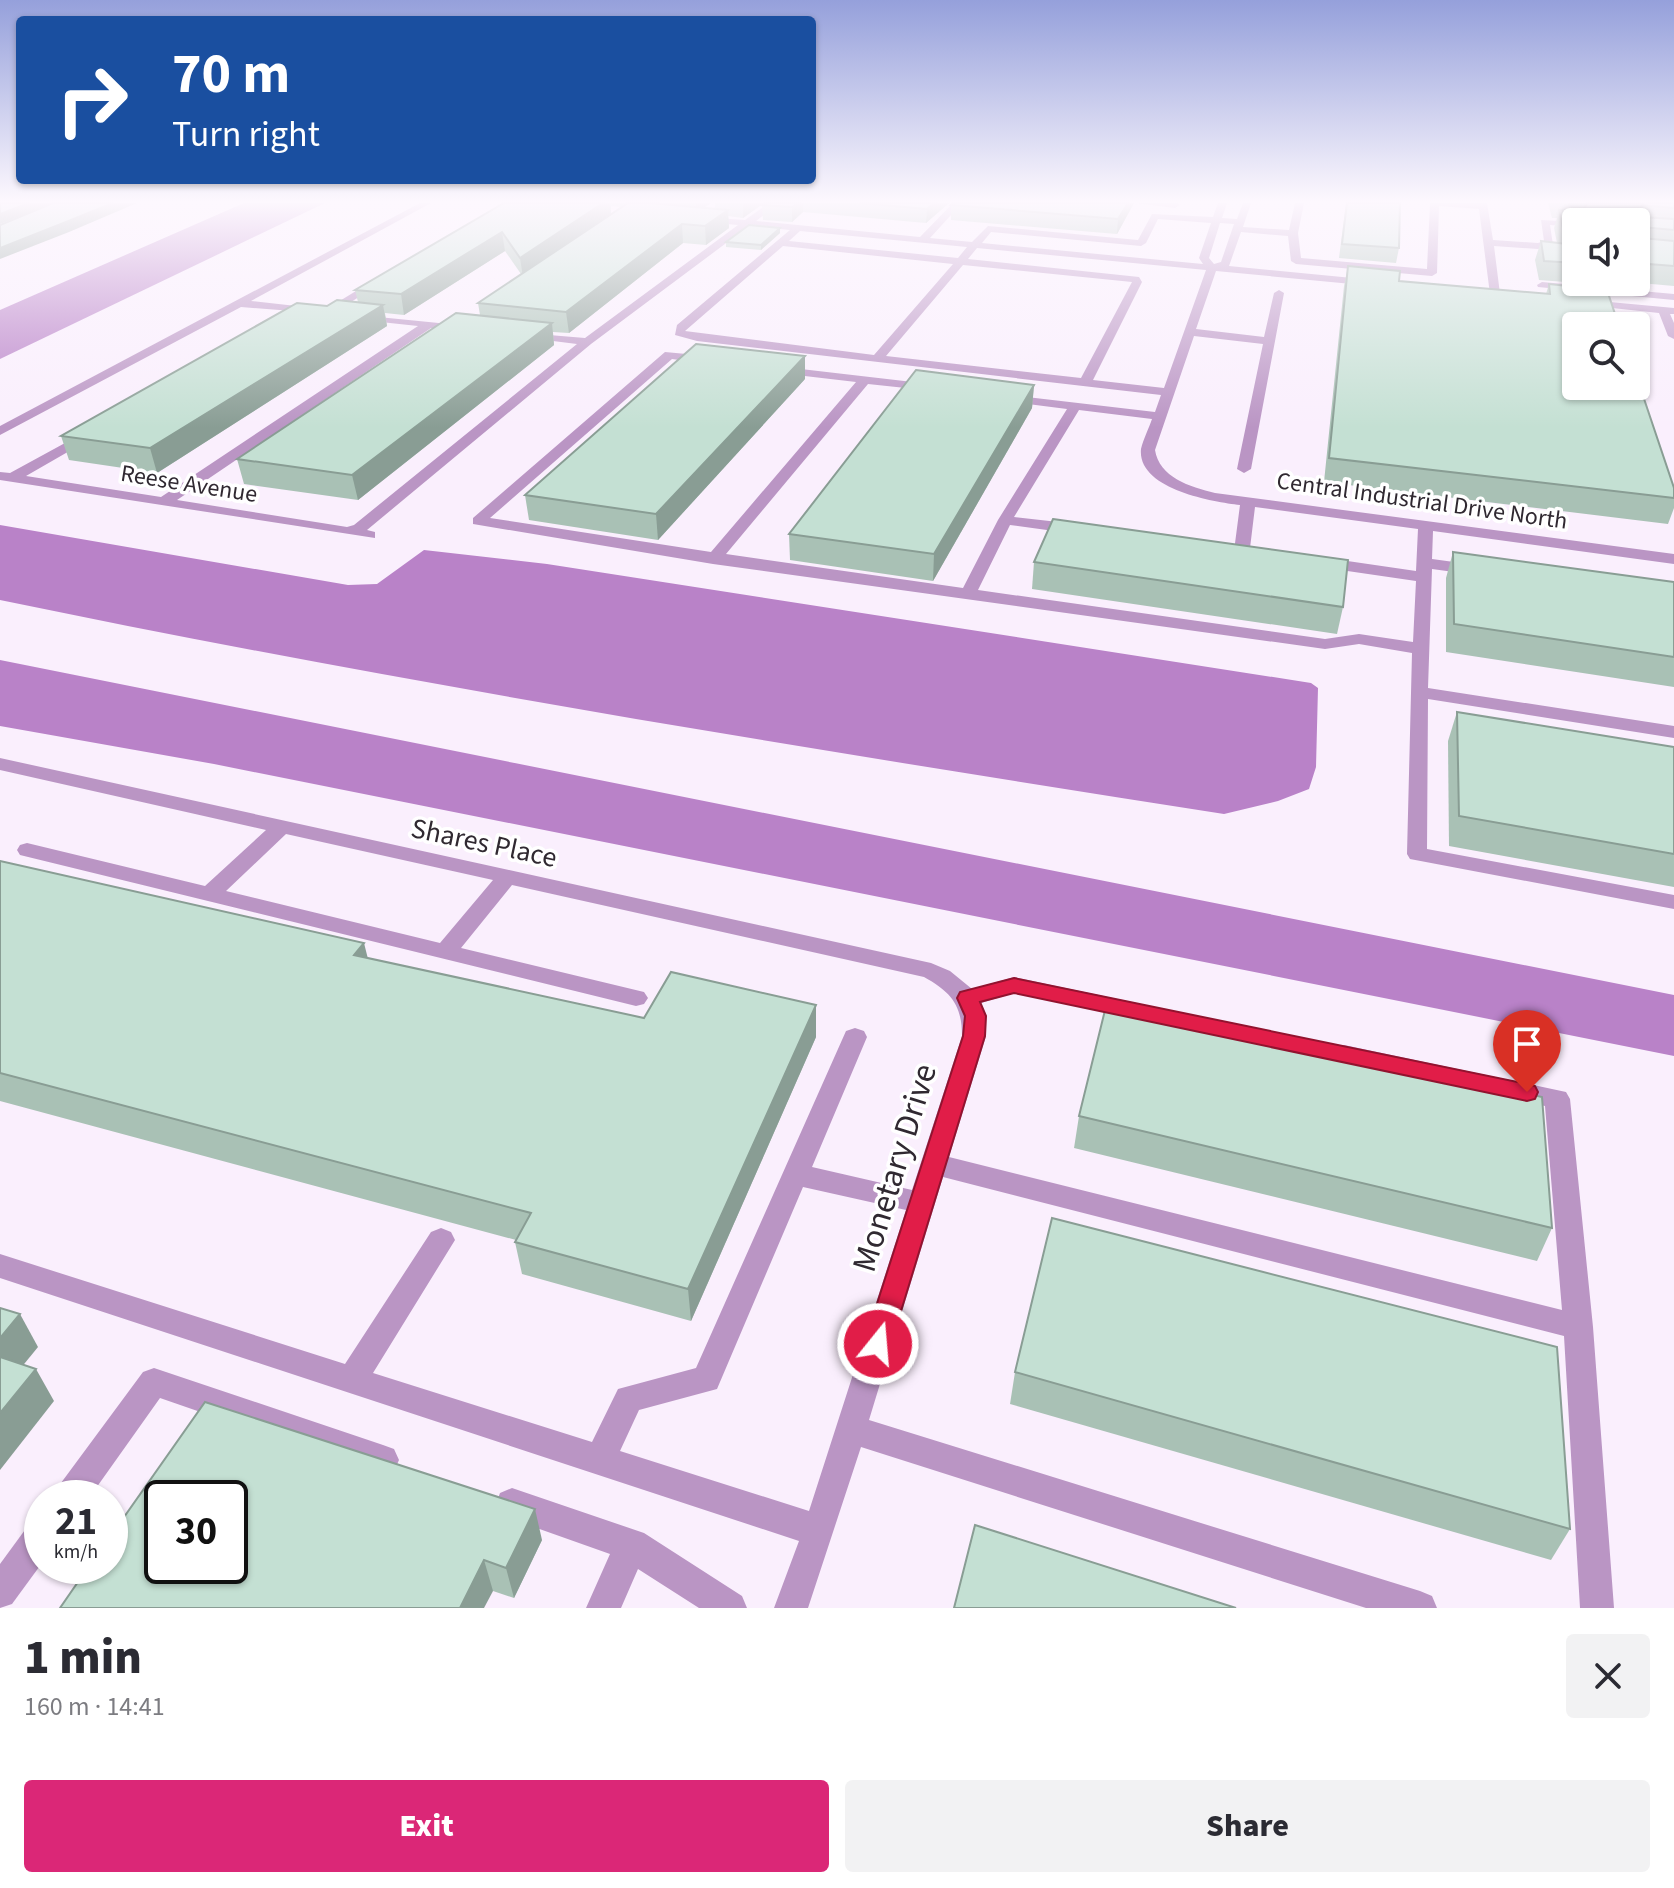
<!DOCTYPE html>
<html lang="en">
<head>
<meta charset="utf-8">
<style>
  :root { --surface:#fff; --page:#f2f2f3; --text:#2b2b33; --muted:#7c7c81; --accent:#db2777 }
  body { margin:0; font-family:"Source Sans 3",sans-serif; background:var(--page); color:var(--text); height:100vh; display:flex; flex-direction:column; font-size:30px; white-space:nowrap }
  * { box-sizing:border-box; margin:0 }
  p { font-size:26px; color:var(--muted) }
  .icon { flex:none; width:44px; height:44px; fill:none; stroke:currentColor; stroke-width:2; stroke-linecap:round; stroke-linejoin:round }
  .map { position:relative; height:1608px; overflow:hidden }
  .sheet { display:flex; flex-direction:column; background:var(--surface); flex:1 }
  .sheet>* { flex:none }
  .top-card { position:absolute; left:16px; top:16px; width:800px; height:168px; border-radius:8px; box-shadow:0 2px 6px #0004; background:#1a4fa0; color:#fff; overflow:hidden }
  .tools { position:absolute; left:1562px; top:208px; display:grid; gap:16px }
  .tools a { display:grid; place-items:center; width:88px; height:88px; border-radius:8px; background:var(--surface); box-shadow:0 2px 6px #0004; font-size:40px }
  .speed { position:absolute; left:24px; top:1480px; display:flex; gap:16px; font-size:40px; font-weight:700; text-align:center }
  .speed>* { display:grid; place-content:center; width:104px; height:104px; border-radius:50%; background:var(--surface); box-shadow:0 2px 6px #0004; line-height:1 }
  .speed small { font-size:20px; font-weight:400 }
  .speed .limit { border:4px solid #111; border-radius:12px; background:#fff; color:#111 }
  .pin { position:absolute; display:grid; place-items:center; width:68px; height:68px; color:#fff; margin:-82px -34px; border-radius:50% 50% 50% 0; rotate:-45deg; box-shadow:0 0 8px #0007 }
  .pin .icon { rotate:45deg }
  .me { position:absolute; width:88px; margin:-44px; rotate:17deg; stroke-linejoin:round; filter:drop-shadow(0 0 6px #0008) }
  .turn { display:flex; align-items:center; gap:28px; height:168px; padding:0 24px; font-size:36px }
  .turn .icon { width:104px; height:104px; stroke-width:2.5 }
  .turn b { display:block; font-size:56px; line-height:68px }
  .round { display:grid; place-items:center; flex:none; width:84px; height:84px; border-radius:8px; background:var(--page) }
  .headline { display:flex; align-items:center; justify-content:space-between; height:136px; padding:0 24px }
  h1 { font-size:48px; font-weight:800; line-height:60px }
  .primary-button { display:flex; gap:16px; margin-top:auto; padding:16px 24px }
  .primary-button a { flex:1; height:92px; border-radius:8px; background:var(--accent); color:#fff; font-size:32px; font-weight:800; line-height:92px; text-align:center }
  .primary-button a+a { background:var(--page); color:var(--text) }
  .map>svg:first-child { display:block }
  .water { fill:#b982c8 }
  .lines { fill:none; stroke-linecap:round; stroke-linejoin:round }
  .minor { fill:#ba95c4; fill-rule:evenodd }
  .wall { fill:#a9c1b5; fill-rule:evenodd }
  .shaded-wall { fill:#899d94 }
  .building { fill:#c4e0d3; stroke:#899d94; stroke-width:2; fill-rule:evenodd }
  .route { fill:#e11d48; stroke:#92132f; stroke-width:2 }
  .labels { text-anchor:middle; dominant-baseline:central; stroke-width:7; stroke-linejoin:round; paint-order:stroke }
  .far-street-label { font-size:24px; fill:#302931; stroke:#fff }
  .street-label { font-size:28px; fill:#302931; stroke:#fff }
  .near-street-label { font-size:34px; fill:#302931; stroke:#fff }
</style>
</head>
<body>
<div class="map">
<svg width="1674" height="1608" viewBox="0 0 1674 1608">
  <rect width="100%" height="100%" fill="#faeffd"/>
  <!-- water -->
  <g class="water">
    <polygon points="244,203 325,203 0,359 0,310"/>
    <path d="M0 525 348 585 377 584 424 550 547 564 1311 683 1318 688 1316 767 1309 789 1278 801 1224 814C815 750 405 684 0 600Z"/>
    <polygon points="0,660 1674,995 1674,1056 214,764 0,726"/>
  </g>
  <g class="lines">
    <!-- minor -->
    <g class="minor">
      <polygon points="420,203 431,203 251,301 314,308 320,311 318,313 241,307 0,435 0,426"/>
      <path d="M769 203H779L756 221 920 237 953 203H962L930 238 972 242 988 226 1138 240 1152 214 1213 217 1218 203H1227L1222 218 1237 219 1243 203H1251L1243 227 1289 230 1295 203H1304L1298 233 1301 258 1427 269 1430 203H1487L1493 240 1538 243 1544 241 1541 220 1579 222H1576V227L1550 225 1553 245 1538 249 1494 246 1500 294 1495 297 1490 294 1479 209 1439 206 1437 273 1432 276 1296 264 1291 261 1288 236 1241 232 1229 266 1373 280 1378 283 1373 286 1216 271 1196 329 1264 337 1274 293 1279 290 1284 293 1251 469 1244 473 1237 469 1263 344 1194 336 1155 450C1159 477 1190 487 1215 493L1674 554V564L1433 531 1432 559 1476 565 1484 570 1476 575 1432 569 1428 688 1674 726V738L1428 699 1427 849 1674 895V909L1410 859 1407 854 1412 653 1359 644 1325 649 713 564 473 524V518L665 352 708 356 714 360 708 364 672 359 490 518 711 552 856 382 779 373 775 372V366L930 384 936 388 934 391 868 384 726 554 963 588 998 520 1067 409 1005 401 999 397 1001 394 1155 412 1161 395 697 341 675 335 677 325 790 230 749 226 591 344 367 530 375 532V538L0 480V472L10 473 87 431 92 432V438L26 476 161 497 418 326 362 320 356 317 358 315 469 326V330L465 331 431 328 177 500 347 527 354 525 577 344 529 338 523 335 525 333 585 338 738 225 704 222 701 217 745 220ZM1158 219 1211 223 1199 258 1203 264 982 243 991 232 1141 246 1146 243ZM1220 223 1234 224 1221 262 1214 264 1209 258ZM800 231 967 247 958 258 789 241ZM783 246 953 264 874 355 685 331ZM977 248 1206 270 1164 388 1093 380 1142 282 1139 277 968 259ZM963 265 1132 282 1081 378 886 356ZM1079 410 1152 419C1149 428 1143 440 1141 449 1137 489 1213 502 1240 505L1234 551 1237 554 1261 559 1269 554 1250 548 1255 507 1418 529 1416 571 1320 557 1312 562 1320 567 1416 581 1413 642 1359 634 1325 639 978 590 1010 525 1076 534 1084 529 1076 524 1014 517Z"/>
      <polygon points="1135,203 1177,203 1180,205 1175,208"/>
      <polygon points="374,280 383,282 330,315 320,313"/>
      <polygon points="1542,282 1674,294 1674,300 1538,287 1537,285"/>
      <polygon points="1588,300 1674,308 1674,314 1670,314 1674,323 1674,339 1668,336 1659,313 1584,305 1582,303"/>
      <path d="M0 758 931 963 950 971 972 989 1014 977 1141 1004 1145 1010 1141 1016 1133 1018 1014 993 981 1003 986 1036 949 1157 1562 1310 1545 1106 1344 1063 1335 1060 1332 1054 1335 1048 1344 1045 1566 1092 1570 1099 1593 1327 1614 1608H1580L1564 1336 943 1177 869 1420 1420 1591 1432 1596 1437 1608H1366L861 1447 808 1608H774L799 1541 0 1278V1254L345 1364 431 1232 441 1228 451 1232 455 1240 373 1373 592 1442 618 1389 696 1368 846 1031 855 1028 864 1031 867 1037 812 1167 912 1190 962 1036C962 1005 951 992 924 977L512 885 461 948 644 992 648 998 644 1004 636 1006 20 855 17 850 20 845 27 843 205 886 266 830 0 770ZM286 834 493 880 440 943 226 891ZM803 1187 906 1210 809 1511 620 1451 639 1410 717 1389Z"/>
      <polygon points="154,1368 383,1445 394,1449 399,1460 394,1471 383,1475 160,1398 89,1498 53,1498 58,1487 143,1372"/>
      <polygon points="512,1488 644,1533 742,1596 747,1608 699,1608 638,1569 621,1608 586,1608 610,1554 500,1515 496,1504 500,1493"/>
      <polygon points="42,1518 42,1563 12,1604 0,1608 0,1564 30,1523"/>
    </g>
  </g>
  <!-- wall -->
  <g class="wall">
    <path d="M504 203H711L704 208 715 209V203H764L743 218 728 216 729 228 706 245 683 243 569 333 553 332 554 345 358 500 244 484 237 459 480 315 478 303 521 274 505 251 404 315 385 313 387 326 157 473 69 460 61 436 327 306 358 302 355 290ZM611 206 621 207 611 214Z"/>
    <polygon points="765,203 949,203 926,223 803,212 792,222 763,220 762,205"/>
    <polygon points="1134,203 1117,234 951,220 951,205"/>
    <polygon points="1346,203 1400,203 1399,248 1396,263 1339,258"/>
    <polygon points="1548,203 1674,203 1674,286 1629,282 1636,282 1636,222 1576,222 1576,282 1593,282 1592,284 1539,280 1535,260 1541,241 1557,243 1554,228 1557,218 1552,218"/>
    <polygon points="780,233 761,250 726,247 726,242"/>
    <polygon points="1348,266 1399,281 1546,294 1549,284 1674,488 1674,508 1668,524 1324,482 1344,286"/>
    <polygon points="805,379 658,540 529,520 525,495"/>
    <polygon points="1034,385 1032,408 933,581 790,560 789,534"/>
    <polygon points="1453,552 1674,582 1674,687 1446,652 1446,578"/>
    <polygon points="1034,562 1343,607 1337,634 1032,589"/>
    <polygon points="1457,712 1674,747 1674,887 1449,846 1448,741"/>
    <polygon points="0,861 367,958 644,1018 816,1005 816,1037 691,1321 522,1274 515,1242 516,1240 0,1101"/>
    <polygon points="1079,1116 1552,1228 1537,1261 1074,1148"/>
    <polygon points="1015,1372 1570,1529 1551,1560 1010,1404"/>
    <polygon points="542,1540 514,1598 493,1591 60,1608"/>
  </g>
  <!-- shaded-wall -->
  <g class="shaded-wall">
    <polygon points="29,203 56,203 0,224 0,214"/>
    <polygon points="113,203 137,203 69,232 0,259 0,248"/>
    <polygon points="603,203 610,203 611,216 523,277 520,258"/>
    <polygon points="696,203 711,203 696,213"/>
    <polygon points="743,203 764,203 743,218"/>
    <polygon points="798,203 803,203 803,212 792,222 792,207"/>
    <polygon points="934,203 949,203 926,223 927,209"/>
    <polygon points="1128,203 1134,203 1117,234 1118,219"/>
    <polygon points="728,210 729,228 706,245 705,226"/>
    <polygon points="682,224 683,243 569,333 566,312"/>
    <polygon points="780,228 780,233 761,250 761,245"/>
    <polygon points="502,232 505,251 404,315 401,294"/>
    <polygon points="383,305 387,326 157,473 150,448"/>
    <polygon points="552,323 554,345 358,500 352,475"/>
    <polygon points="805,356 805,379 658,540 656,514"/>
    <polygon points="1034,385 1032,408 933,581 934,554"/>
    <polygon points="364,943 372,975 354,955"/>
    <polygon points="816,1005 816,1037 691,1321 688,1289"/>
    <polygon points="20,1314 38,1347 7,1385 0,1373 0,1338"/>
    <polygon points="36,1369 54,1401 0,1470 0,1413"/>
    <polygon points="535,1509 542,1540 514,1598 506,1568"/>
    <polygon points="484,1560 493,1591 484,1608 460,1608"/>
  </g>
  <!-- building -->
  <g class="building">
    <polygon points="0,203 29,203 0,214"/>
    <polygon points="53,203 113,203 66,222 0,248 0,225"/>
    <polygon points="504,203 603,203 520,258 502,232 401,294 355,290"/>
    <polygon points="628,203 650,203 728,210 705,226 682,224 566,312 478,303"/>
    <polygon points="765,203 798,203 792,207 762,205"/>
    <polygon points="860,203 934,203 927,209"/>
    <polygon points="954,203 1128,203 1118,219 951,205"/>
    <polygon points="1347,203 1400,203 1399,248 1342,244"/>
    <polygon points="1585,203 1674,203 1674,208 1642,205 1639,214 1641,217 1674,219 1674,230 1642,227 1639,236 1642,238 1674,241 1674,266 1636,263 1636,222 1576,222 1576,234 1564,233 1559,210 1581,212 1587,204"/>
    <polygon points="749,225 780,228 761,245 726,242"/>
    <polygon points="1541,241 1576,245 1576,263 1544,261"/>
    <polygon points="1348,266 1400,271 1399,281 1550,294 1549,284 1607,290 1619,326 1576,326 1576,386 1636,386 1636,375 1674,488 1674,498 1329,458"/>
    <polygon points="337,300 383,305 150,448 61,436 297,303 327,306"/>
    <polygon points="456,313 552,323 352,475 237,459"/>
    <polygon points="696,344 805,356 656,514 525,495"/>
    <polygon points="916,370 1034,385 934,554 789,534"/>
    <polygon points="1053,519 1348,560 1343,607 1034,562"/>
    <polygon points="1453,552 1674,582 1674,657 1454,624"/>
    <polygon points="1457,712 1674,747 1674,854 1459,816"/>
    <polygon points="0,861 364,943 354,955 644,1018 671,972 816,1005 688,1289 515,1242 531,1213 0,1073"/>
    <polygon points="1107,1002 1542,1097 1552,1228 1079,1116"/>
    <polygon points="1052,1218 1557,1347 1570,1529 1015,1372"/>
    <polygon points="0,1308 20,1314 0,1338"/>
    <polygon points="0,1357 36,1369 0,1413"/>
    <path d="M205 1402 535 1509 506 1568 484 1560 460 1608H60L89 1566H110V1537ZM162 1498H230V1566H162Z"/>
    <polygon points="975,1525 1236,1608 954,1608"/>
  </g>
  <!-- sky -->
  <linearGradient id="sky" x2="0" y2="1"><stop stop-color="#95a0db"/><stop offset="0.47" stop-color="#fdf8fe"/><stop offset="1" stop-color="#fdf8fe" stop-opacity="0"/></linearGradient>
  <rect width="1674" height="428" fill="url(#sky)"/>
  <!-- route -->
  <polygon class="route" points="1014,978 1527,1084 1535,1086 1538,1092 1535,1099 1527,1101 1014,993 980,1002 986,1016 985,1036 891,1344 887,1353 878,1356 868,1353 864,1344 963,1036 965,1016 957,998 960,992"/>
  <g class="labels">
    <!-- far-street labels -->
    <g class="far-street-label">
      <text transform="translate(189 484) rotate(9)">Reese Avenue</text>
      <text transform="translate(1422 501) rotate(8)">Central Industrial Drive North</text>
    </g>
    <!-- street labels -->
    <g class="street-label">
      <text transform="translate(484 843) rotate(12)">Shares Place</text>
    </g>
    <!-- near-street labels -->
    <g class="near-street-label">
      <text transform="translate(895 1168) rotate(-73)">Monetary Drive</text>
    </g>
  </g>
</svg>
<div class="tools">
<a><svg class="icon" aria-label="sound" viewBox="0 0 24 24"><path d="M4 9h4l5-4v14l-5-4H4zM17 9q2 3 0 6"/></svg></a>
<a><svg class="icon" aria-label="search" viewBox="0 0 24 24"><circle cx="10" cy="10" r="6"/><path d="M15 15l6 6"/></svg></a>
</div>
<div class="speed"><div>21<small>km/h</small></div><div class="limit">30</div></div>
<div class="pin" style="left:1527px;top:1092px;background:#d93025"><svg class="icon" aria-label="arrive" viewBox="0 0 24 24"><path d="M6 21V4h12l-3 4 3 4H6"/></svg></div>
<svg class="me" style="left:878px;top:1344px" viewBox="-20 -20 40 40"><circle r="17" fill="#e11d48" stroke="#fff" stroke-width="3"/><path d="M0-11L8 9 0 5-8 9z" fill="#fff"/></svg>
<div class="top-card">
<div class="turn"><svg class="icon" aria-label="right" viewBox="0 0 24 24"><path d="M7 20v-9h11M14 6l5 5-5 5"/></svg><div><b>70 m</b>Turn right</div></div>
</div>
</div>
<section class="sheet">
<div class="headline"><div><h1>1 min</h1><p>160 m · 14:41</p></div><a class="round"><svg class="icon" aria-label="close" viewBox="0 0 24 24"><path d="M6 6l12 12M18 6L6 18"/></svg></a></div>
<div class="primary-button"><a>Exit</a><a>Share</a></div>
</section>
</body>
</html>
